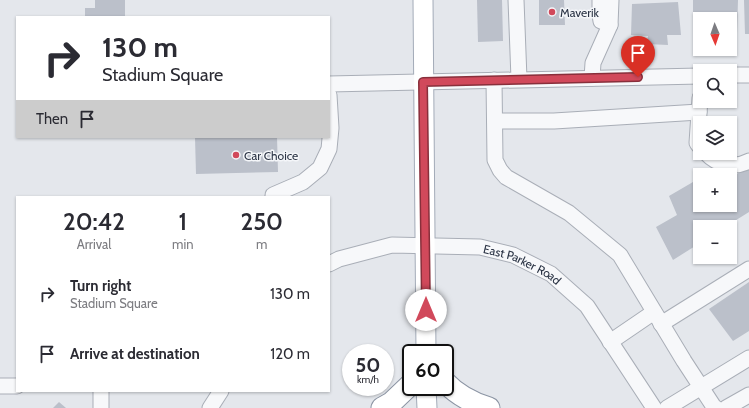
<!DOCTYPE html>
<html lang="en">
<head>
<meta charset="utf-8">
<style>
  :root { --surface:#fff; --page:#f2f2f3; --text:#2b2b33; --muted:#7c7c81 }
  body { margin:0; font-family:Cabin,sans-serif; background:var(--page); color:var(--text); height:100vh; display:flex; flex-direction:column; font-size:15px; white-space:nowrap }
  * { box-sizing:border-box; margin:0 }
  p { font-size:13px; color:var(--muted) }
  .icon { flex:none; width:22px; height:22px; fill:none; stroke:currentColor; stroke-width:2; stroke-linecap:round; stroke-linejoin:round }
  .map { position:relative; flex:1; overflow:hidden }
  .sheet { position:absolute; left:16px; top:196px; width:314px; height:196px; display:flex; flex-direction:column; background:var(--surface); border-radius:0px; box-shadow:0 1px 3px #0004 }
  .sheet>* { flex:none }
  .banner { position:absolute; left:16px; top:16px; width:314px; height:122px; border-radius:0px; box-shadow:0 1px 3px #0004; background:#fff; color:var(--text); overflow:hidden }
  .needle { width:26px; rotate:178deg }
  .tools { position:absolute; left:693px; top:12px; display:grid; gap:8px }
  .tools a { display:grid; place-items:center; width:44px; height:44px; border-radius:0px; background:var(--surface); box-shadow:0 1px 3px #0004; font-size:20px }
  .speed { position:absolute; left:342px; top:344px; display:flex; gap:8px; font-size:20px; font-weight:700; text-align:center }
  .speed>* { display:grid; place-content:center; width:52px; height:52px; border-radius:50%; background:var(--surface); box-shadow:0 1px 3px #0004; line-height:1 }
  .speed small { font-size:10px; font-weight:400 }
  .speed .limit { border:2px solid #111; border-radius:6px; background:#fff; color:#111 }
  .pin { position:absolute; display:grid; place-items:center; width:34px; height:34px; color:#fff; margin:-41px -17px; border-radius:50% 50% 50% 0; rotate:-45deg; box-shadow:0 0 4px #0007 }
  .pin .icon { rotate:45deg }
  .me { position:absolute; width:44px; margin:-22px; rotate:0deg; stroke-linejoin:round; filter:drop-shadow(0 0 3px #0008) }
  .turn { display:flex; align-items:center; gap:14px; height:84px; padding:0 20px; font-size:18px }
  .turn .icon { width:52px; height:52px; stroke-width:2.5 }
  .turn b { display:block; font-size:28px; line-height:34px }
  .then { display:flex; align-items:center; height:38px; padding:0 20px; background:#0003; gap:8px; font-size:15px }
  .eta { display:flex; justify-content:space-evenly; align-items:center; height:68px; text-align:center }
  .eta b { font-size:24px; font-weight:600; line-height:28px }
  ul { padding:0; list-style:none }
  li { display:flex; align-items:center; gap:12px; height:60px; padding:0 20px }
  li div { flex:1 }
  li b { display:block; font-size:15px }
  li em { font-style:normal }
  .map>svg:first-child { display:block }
  .building { fill:#bbc0ca }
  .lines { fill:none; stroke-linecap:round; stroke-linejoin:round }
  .minor-casing { stroke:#a9aeb7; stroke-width:17 }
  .major-casing { stroke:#a3abb8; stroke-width:21 }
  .highway-casing { stroke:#8b94a3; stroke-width:23 }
  .minor { stroke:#f7f8fa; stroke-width:15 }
  .major { stroke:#fff; stroke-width:19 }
  .highway { stroke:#fff; stroke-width:21 }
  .route-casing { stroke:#882f3b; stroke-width:10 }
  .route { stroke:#d1495b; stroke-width:7 }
  .poi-dot { fill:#d1495b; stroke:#f4f6f9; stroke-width:1.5 }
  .labels { text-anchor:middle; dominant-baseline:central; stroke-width:3; stroke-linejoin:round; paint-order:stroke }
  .poi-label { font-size:12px; fill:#2b3445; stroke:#f4f6f9; text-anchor:start }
  .street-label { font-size:12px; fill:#2b3445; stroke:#f4f6f9 }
</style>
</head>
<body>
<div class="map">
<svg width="749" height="408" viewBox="0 0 749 408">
  <rect width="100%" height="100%" fill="#e4e7ec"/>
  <!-- building -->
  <g class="building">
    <polygon points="95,0 125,0 125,17 85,17 85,8 95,8"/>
    <polygon points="477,0 502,0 503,41 478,42"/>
    <polygon points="539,0 564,0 565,25 539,25"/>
    <polygon points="693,0 738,0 737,34 730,34 730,19 700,19 700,34 693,34"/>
    <polygon points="744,0 749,0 749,34 745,34"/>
    <polygon points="678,2 681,35 667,35 668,45 647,44 648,36 631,35 632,4"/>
    <polygon points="195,137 277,137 278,172 196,174"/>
    <polygon points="749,166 749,212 725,227 700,227 700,243 673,260 656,227 677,215 669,196 693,182 700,195 700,205 730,205 730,179"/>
    <polygon points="749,282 749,331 733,341 709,309"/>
    <polygon points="59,402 66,408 53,408"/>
  </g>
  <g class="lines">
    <!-- minor casing -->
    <g class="minor-casing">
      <g id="minor">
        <polyline points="516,0 519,79"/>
        <polyline points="600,0 600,15 601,21 610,25"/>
        <polyline points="730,75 749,75"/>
        <polyline points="592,78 593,63 610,25 611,0"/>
        <polyline points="494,80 495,160 500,170 506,177 569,213 620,255 684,361 714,407 716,408"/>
        <polyline points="329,84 700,76"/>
        <polyline points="700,98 697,143 700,147"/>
        <polyline points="495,121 554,121 699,112"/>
        <path d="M706 153C717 165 734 169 749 161"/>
        <polyline points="274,197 273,195 303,182 320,168 329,149 331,128 329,95"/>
        <path id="s1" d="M329 264 339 259 392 245 480 247 513 255 551 274 587 306 654 408"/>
        <polyline points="661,324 749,269"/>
        <polyline points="610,342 654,312"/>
        <polyline points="0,386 17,386"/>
        <polyline points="101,391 101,408"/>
        <polyline points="210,408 221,391"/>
        <polyline points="667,408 749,358"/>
        <polyline points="726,408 749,395"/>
      </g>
    </g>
    <!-- major casing -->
    <g class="major-casing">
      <g id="major">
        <polyline points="423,0 426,353"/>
        <polyline points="426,387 427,408"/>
      </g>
    </g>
    <!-- highway casing -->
    <g class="highway-casing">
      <g id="highway">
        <path d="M445 382C457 395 473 403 489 408"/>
        <polyline points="382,408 391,403 411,384"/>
      </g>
    </g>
    <!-- minor -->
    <use href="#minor" class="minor"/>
    <!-- major -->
    <use href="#major" class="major"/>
    <!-- highway -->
    <use href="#highway" class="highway"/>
  </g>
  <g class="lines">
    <!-- route casing -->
    <g class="route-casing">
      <polyline id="route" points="426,310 423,82 638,77"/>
    </g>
    <!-- route -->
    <use href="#route" class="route"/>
  </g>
  <!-- markers -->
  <g class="poi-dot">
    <circle cx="552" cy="12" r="4"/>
    <circle cx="236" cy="155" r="4"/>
  </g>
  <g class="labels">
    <!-- poi labels -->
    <g class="poi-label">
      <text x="560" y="12">Maverik</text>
      <text x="244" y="155">Car Choice</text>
    </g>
    <!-- street labels -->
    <g class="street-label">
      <text stroke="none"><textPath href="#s1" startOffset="200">East Parker Road</textPath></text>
    </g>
  </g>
</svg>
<div class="tools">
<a><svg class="needle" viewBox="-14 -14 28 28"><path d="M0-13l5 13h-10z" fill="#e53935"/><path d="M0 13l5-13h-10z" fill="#7c7c81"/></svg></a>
<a><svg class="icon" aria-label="search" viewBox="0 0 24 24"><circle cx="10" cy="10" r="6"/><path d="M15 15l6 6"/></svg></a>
<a><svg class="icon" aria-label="layers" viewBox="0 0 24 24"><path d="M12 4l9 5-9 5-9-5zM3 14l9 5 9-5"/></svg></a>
<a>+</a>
<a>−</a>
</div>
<div class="speed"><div>50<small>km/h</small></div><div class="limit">60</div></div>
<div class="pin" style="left:638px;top:77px;background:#d93025"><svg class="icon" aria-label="arrive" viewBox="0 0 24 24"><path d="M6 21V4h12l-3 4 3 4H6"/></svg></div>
<svg class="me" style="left:426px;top:310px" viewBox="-20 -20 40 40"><circle r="19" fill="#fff"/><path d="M0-13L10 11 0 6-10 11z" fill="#d1495b"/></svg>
<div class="banner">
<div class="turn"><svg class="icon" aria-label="right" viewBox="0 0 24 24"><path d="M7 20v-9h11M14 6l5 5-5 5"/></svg><div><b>130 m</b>Stadium Square</div></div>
<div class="then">Then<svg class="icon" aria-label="arrive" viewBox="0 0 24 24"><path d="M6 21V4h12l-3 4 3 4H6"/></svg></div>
</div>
<section class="sheet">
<div class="eta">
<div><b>20:42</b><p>Arrival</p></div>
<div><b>1</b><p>min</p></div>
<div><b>250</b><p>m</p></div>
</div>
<ul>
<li><svg class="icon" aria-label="right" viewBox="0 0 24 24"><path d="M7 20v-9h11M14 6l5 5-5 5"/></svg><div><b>Turn right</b><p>Stadium Square</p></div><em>130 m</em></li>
<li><svg class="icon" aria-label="arrive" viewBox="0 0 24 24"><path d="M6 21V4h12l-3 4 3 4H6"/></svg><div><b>Arrive at destination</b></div><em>120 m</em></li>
</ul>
</section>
</div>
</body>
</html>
